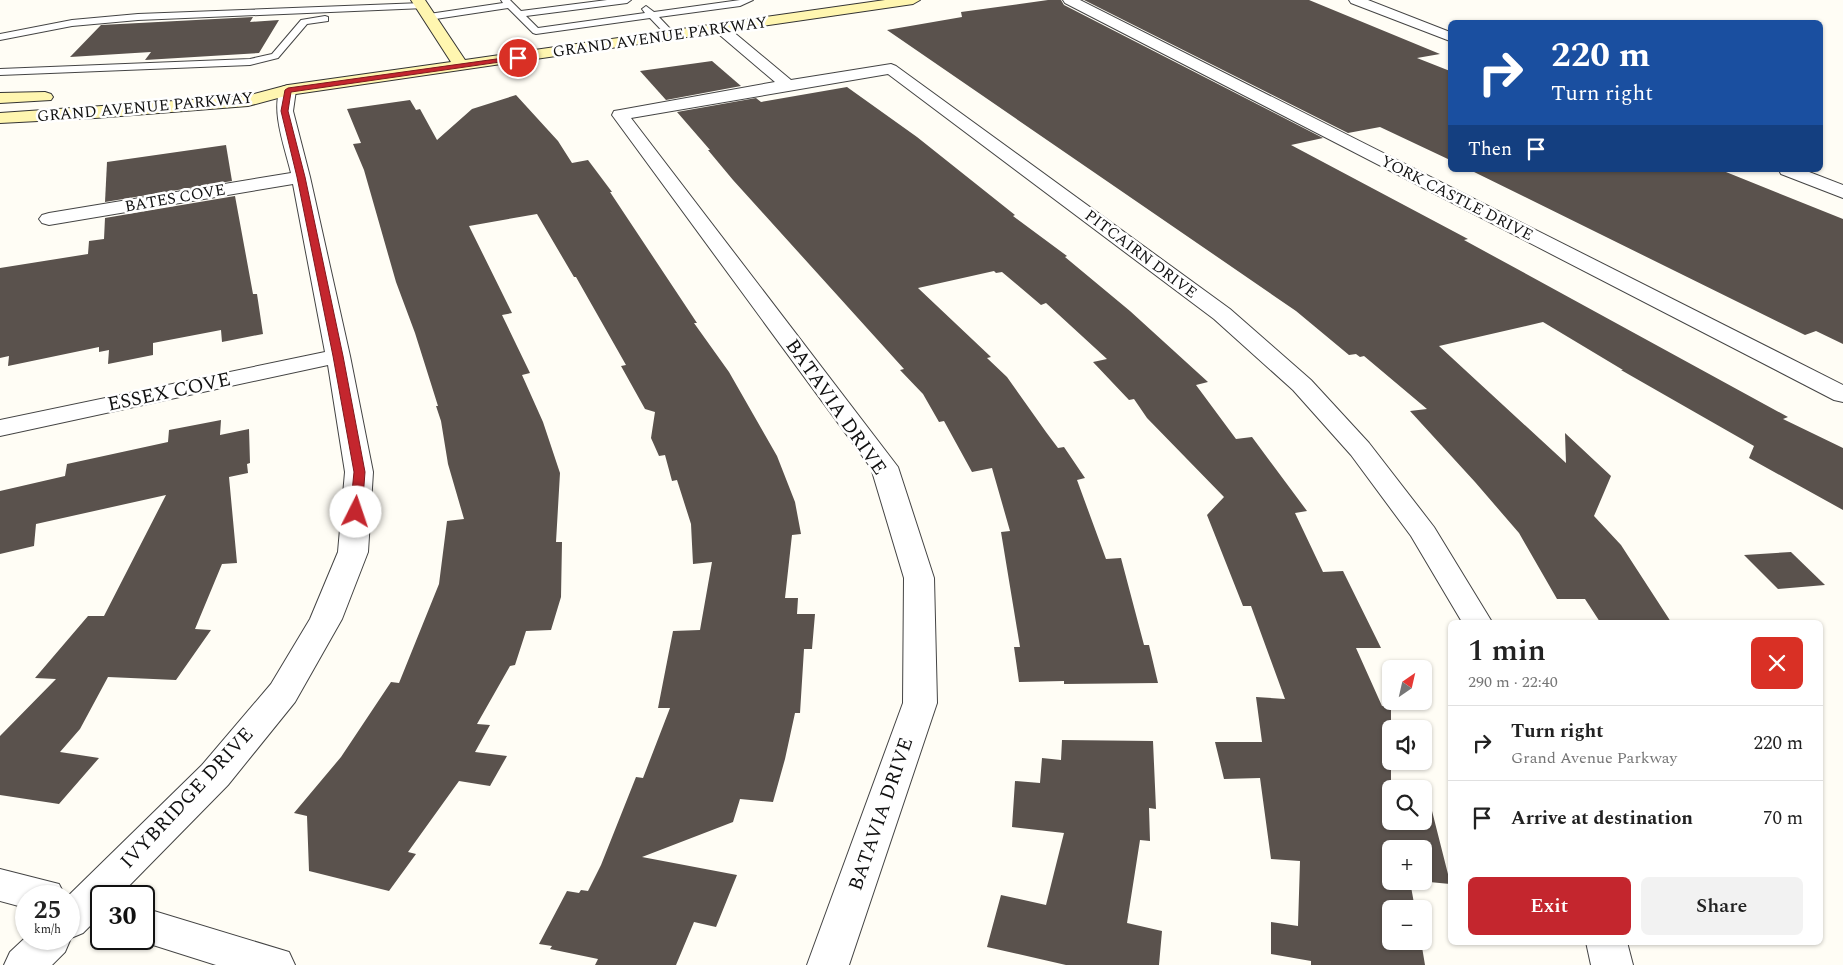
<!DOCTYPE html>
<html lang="en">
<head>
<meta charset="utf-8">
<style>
  :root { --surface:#fff; --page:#f2f2f2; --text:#222; --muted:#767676; --line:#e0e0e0; --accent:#c4262e }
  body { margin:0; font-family:Spectral,serif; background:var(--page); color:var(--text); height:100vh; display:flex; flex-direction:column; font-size:19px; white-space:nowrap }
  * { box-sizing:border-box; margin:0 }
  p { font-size:16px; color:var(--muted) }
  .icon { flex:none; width:28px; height:28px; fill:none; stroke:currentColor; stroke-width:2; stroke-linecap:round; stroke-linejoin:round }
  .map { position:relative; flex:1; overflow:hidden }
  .sheet { position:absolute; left:1448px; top:620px; width:375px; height:325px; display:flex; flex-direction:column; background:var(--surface); border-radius:8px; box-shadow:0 1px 4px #0004 }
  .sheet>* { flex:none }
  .hud { position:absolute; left:1448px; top:20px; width:375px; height:152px; border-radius:8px; box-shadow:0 1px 4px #0004; background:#1a4fa0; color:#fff; overflow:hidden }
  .needle { width:32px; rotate:34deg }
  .buttons { position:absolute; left:1382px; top:660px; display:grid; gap:10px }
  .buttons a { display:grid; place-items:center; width:50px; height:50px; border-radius:8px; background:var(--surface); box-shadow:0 1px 4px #0004; font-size:25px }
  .speed { position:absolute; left:15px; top:885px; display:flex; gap:10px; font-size:25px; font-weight:700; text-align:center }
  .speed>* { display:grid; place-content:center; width:65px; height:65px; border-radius:50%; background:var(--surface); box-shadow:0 1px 4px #0004; line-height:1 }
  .speed small { font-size:12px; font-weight:400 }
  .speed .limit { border:2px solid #111; border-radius:8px; background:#fff; color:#111 }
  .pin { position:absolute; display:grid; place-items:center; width:42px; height:42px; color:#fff; margin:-21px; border:2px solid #fff; border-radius:50%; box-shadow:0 1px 5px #0007 }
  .me { position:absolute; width:55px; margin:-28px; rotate:4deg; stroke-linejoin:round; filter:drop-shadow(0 0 4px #0008) }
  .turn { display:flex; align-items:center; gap:18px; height:105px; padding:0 20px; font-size:22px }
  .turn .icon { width:65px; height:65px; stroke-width:2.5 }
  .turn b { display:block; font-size:35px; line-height:42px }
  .then { display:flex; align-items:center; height:48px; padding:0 20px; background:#0003; gap:10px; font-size:19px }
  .round { display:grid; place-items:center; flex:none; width:52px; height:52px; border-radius:8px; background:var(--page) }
  .overview { display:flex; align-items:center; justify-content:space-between; height:85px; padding:0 20px }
  h1 { font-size:30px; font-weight:600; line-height:38px }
  .action { display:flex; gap:10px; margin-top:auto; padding:10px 20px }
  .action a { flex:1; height:58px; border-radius:8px; background:var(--accent); color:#fff; font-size:20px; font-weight:600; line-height:58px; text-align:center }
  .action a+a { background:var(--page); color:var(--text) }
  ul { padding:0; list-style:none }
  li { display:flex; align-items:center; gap:15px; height:75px; padding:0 20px; border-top:1px solid var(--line) }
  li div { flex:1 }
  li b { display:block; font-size:19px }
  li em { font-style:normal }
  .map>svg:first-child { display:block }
  .building { fill:#5a524d }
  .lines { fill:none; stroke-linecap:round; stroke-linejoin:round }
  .lane-casing { stroke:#444; stroke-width:2 }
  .street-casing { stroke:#444; stroke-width:2 }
  .secondary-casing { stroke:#333; stroke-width:2 }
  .lane { fill:#fff; fill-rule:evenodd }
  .street { fill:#fff; fill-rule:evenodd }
  .secondary { fill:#fff6b0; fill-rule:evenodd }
  .route { fill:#c4262e; stroke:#7f191e }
  .labels { text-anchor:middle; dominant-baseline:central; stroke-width:5; stroke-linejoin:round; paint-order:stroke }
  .far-street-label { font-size:16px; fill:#111; stroke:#fff }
  .street-label { font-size:20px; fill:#111; stroke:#fff }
</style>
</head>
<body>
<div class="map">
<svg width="1843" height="965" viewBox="0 0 1843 965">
  <rect width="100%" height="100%" fill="#fffdf5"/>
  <!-- building -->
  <g class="building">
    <polygon points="1048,0 1061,0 1064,5 1323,138 1291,145 1468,239 1464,240 1788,417 1783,419 1843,448 1843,510 1749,458 1754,446 1621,370 1623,370 1543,322 1439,346 1566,463 1565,433 1611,476 1594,516 1621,545 1671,622 1600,622 1585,599 1557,599 1519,533 1475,482 1410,411 1427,409 1364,356 1360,357 1356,354 1349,355 1296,311 887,30 962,17 961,12"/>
    <polygon points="1084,0 1309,0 1440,54 1417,58 1450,71 1450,160 1380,127 1348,133"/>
    <polygon points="253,17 250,22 279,20 259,53 145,60 151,52 70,57 101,25"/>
    <polygon points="712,61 741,86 666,100 640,71"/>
    <polygon points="847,87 917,137 1015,215 1013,216 1067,256 1065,257 1130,311 1208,382 1196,385 1236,439 1252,437 1307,511 1295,513 1323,572 1343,571 1381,648 1356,648 1382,706 1391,707 1391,821 1424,821 1424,806 1431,807 1450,882 1450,884 1419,881 1424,881 1424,849 1391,849 1391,881 1410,881 1415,909 1391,909 1391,941 1421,941 1425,965 1311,965 1311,961 1271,954 1271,922 1298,926 1300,861 1271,859 1260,778 1224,779 1215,742 1262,742 1256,697 1285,699 1251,606 1243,606 1207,515 1224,497 1147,418 1134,399 1129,400 1093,362 1107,359 1046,303 1041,305 1002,272 996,273 994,271 918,288 991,357 987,358 1007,377 1046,432 1058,448 1064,447 1085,478 1077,480 1106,559 1121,558 1144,645 1149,645 1158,683 1064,684 1064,681 1019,682 1014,647 1020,647 1001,532 1010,531 992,468 972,472 944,421 939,422 923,394 900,370 904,369 733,180 708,150 710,150 677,112 756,98 761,102"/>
    <polygon points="516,95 558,141 572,163 588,160 612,192 610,192 697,323 694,323 729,372 777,456 795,502 801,534 792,535 785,598 798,598 797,614 815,614 812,649 804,649 800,713 795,713 785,759 773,802 740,799 733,822 642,857 737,875 716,927 694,922 676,965 595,965 598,959 550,949 552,946 539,944 567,891 579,893 581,890 588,891 601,865 636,777 643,778 670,708 658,708 673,631 700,630 712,562 693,564 691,524 677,480 672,481 665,455 659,456 651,438 655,412 645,409 621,366 626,365 576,277 574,277 537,214 469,226 512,313 502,315 530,373 522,375 543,422 560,473 556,542 562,542 561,597 551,630 526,631 515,665 510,666 477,724 490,725 475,752 507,756 490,786 459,781 408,852 416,854 389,891 309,871 307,816 294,813 341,757 391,682 399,683 439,584 447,521 464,519 448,464 441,421 436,406 438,406 415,333 396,282 364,170 353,144 361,143 347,109 410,100 416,110 420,109 437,140 472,109"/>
    <polygon points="226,145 232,181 105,202 107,162"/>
    <polygon points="1470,170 1721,170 1843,219 1843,344 1816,331 1805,335"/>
    <polygon points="235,196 253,294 257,294 263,334 222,342 221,330 153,343 153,355 108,364 109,350 99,352 99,347 8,366 9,356 0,358 0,268 88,254 89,241 104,239 105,218"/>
    <polygon points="221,420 220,435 249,429 250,463 247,464 248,473 229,477 237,563 222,564 195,629 211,630 176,680 108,677 80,729 60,752 99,758 59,804 0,795 0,736 56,679 35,678 88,616 104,616 166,495 36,524 34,546 0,554 0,491 65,476 67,464 168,442 169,430"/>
    <polygon points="1791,552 1825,585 1778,589 1744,555"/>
    <polygon points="1062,740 1153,741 1156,809 1149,808 1150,841 1140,840 1127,923 1162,931 1159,965 1066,965 987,947 1001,895 1046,905 1064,833 1012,827 1015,781 1040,783 1042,758 1061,760"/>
  </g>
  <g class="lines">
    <!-- lane casing -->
    <g class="lane-casing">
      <g id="lane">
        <polygon points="501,0 510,0 521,11 607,0 631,0 627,3 526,16 538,28 645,13 642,9 646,6 654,12 740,0 753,0 740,6 659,17 677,36 672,39 669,38 650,18 536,34 533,33 508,8 429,20 425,17 429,14 503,3"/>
        <polygon points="422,3 425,4 425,8 138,20 72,26 0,40 0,34 72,20 138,14"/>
        <polygon points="325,16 328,17 328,21 307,24 278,58 250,65 0,75 0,69 250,59 272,54 301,20"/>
      </g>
    </g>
    <!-- street casing -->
    <g class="street-casing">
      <g id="street">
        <polygon points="1063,0 1080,0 1843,385 1843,402 1834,400 1065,3"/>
        <polygon points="1349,0 1368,0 1450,32 1450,41 1351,3"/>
        <polygon points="720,24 725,25 791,80 891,64 896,66 1230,309 1311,380 1369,443 1434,527 1492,622 1462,622 1411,536 1351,455 1293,390 1214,319 888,74 631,118 898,467 934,578 937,703 849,965 807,965 903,703 904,578 871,468 612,115 614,111 620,110 775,82 715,31 713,28 715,25"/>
        <path d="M288 85 294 87 296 90 293 111 310 177 350 356 373 472 368 552 342 619 295 702 228 785 119 896H101V915L83 933 71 938 65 952 52 965H4L10 952 26 937V939H69L68 896 202 765 271 684 310 619 338 552 345 472 328 365 0 436V420L325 352 293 184 49 225 42 223 39 219 42 215 49 213 291 173C286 151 269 106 282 87Z"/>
        <polygon points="1779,170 1804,170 1843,185 1843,198 1781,174"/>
        <polygon points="0,869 59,884 65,896 26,896 26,908 0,901"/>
        <polygon points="144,908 289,952 295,965 216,965 134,939 144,939"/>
        <polygon points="1586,942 1627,942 1633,965 1591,965"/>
      </g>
    </g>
    <!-- secondary casing -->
    <g class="secondary-casing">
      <g id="secondary">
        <polygon points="411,0 425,0 465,60 885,0 920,0 913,4 289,95 248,106 95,118 0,123 0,113 247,96 288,85 451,62"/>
        <polygon points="45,92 51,94 53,97 51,100 0,103 0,93"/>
      </g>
    </g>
    <!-- lane -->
    <use href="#lane" class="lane"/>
    <!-- street -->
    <use href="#street" class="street"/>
    <!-- secondary -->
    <use href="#secondary" class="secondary"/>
  </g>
  <!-- route -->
  <polygon class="route" points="518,56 522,58 521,59 291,92 288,111 305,177 343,356 365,472 362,512 360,515 352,515 350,512 354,472 333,356 297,177 281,111 285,90 288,88"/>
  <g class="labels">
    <!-- far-street labels -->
    <g class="far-street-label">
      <text transform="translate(660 37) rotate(-8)">GRAND AVENUE PARKWAY</text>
      <text transform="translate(145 107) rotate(-5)">GRAND AVENUE PARKWAY</text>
      <text transform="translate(175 198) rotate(-10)">BATES COVE</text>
      <text transform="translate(1457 198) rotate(27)">YORK CASTLE DRIVE</text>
      <text transform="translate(1141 254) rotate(37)">PITCAIRN DRIVE</text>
    </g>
    <!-- street labels -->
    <g class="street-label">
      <text transform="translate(169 392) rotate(-12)">ESSEX COVE</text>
      <text transform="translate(836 407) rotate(55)">BATAVIA DRIVE</text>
      <text transform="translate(187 798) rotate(-47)">IVYBRIDGE DRIVE</text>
      <text transform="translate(881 814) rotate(-71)">BATAVIA DRIVE</text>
    </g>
  </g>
</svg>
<div class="buttons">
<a><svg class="needle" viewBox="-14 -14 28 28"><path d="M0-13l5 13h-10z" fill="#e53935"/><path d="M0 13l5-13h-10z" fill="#767676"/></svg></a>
<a><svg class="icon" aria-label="sound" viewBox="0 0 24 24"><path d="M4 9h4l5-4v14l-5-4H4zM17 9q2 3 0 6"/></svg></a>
<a><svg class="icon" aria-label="search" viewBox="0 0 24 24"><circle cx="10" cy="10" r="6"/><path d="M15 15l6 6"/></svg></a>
<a>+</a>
<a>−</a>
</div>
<div class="speed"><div>25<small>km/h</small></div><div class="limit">30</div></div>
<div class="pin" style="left:518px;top:58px;background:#d93025"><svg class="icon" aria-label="arrive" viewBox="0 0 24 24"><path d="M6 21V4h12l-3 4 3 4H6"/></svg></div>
<svg class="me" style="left:356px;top:512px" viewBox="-20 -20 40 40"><circle r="19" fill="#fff"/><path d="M0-13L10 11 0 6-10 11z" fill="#c4262e"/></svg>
<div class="hud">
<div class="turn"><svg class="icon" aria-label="right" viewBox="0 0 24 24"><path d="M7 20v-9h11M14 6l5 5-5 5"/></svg><div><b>220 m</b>Turn right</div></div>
<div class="then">Then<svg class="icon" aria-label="arrive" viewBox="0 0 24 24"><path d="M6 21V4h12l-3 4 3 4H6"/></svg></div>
</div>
<section class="sheet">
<div class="overview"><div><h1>1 min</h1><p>290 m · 22:40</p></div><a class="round" style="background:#d93025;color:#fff"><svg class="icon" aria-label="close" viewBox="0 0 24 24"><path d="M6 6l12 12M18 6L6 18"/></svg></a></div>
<ul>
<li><svg class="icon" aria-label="right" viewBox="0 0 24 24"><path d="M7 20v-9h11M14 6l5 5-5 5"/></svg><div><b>Turn right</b><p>Grand Avenue Parkway</p></div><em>220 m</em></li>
<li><svg class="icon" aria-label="arrive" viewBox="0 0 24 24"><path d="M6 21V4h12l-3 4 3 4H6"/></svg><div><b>Arrive at destination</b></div><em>70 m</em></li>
</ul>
<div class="action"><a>Exit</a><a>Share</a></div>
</section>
</div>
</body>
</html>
